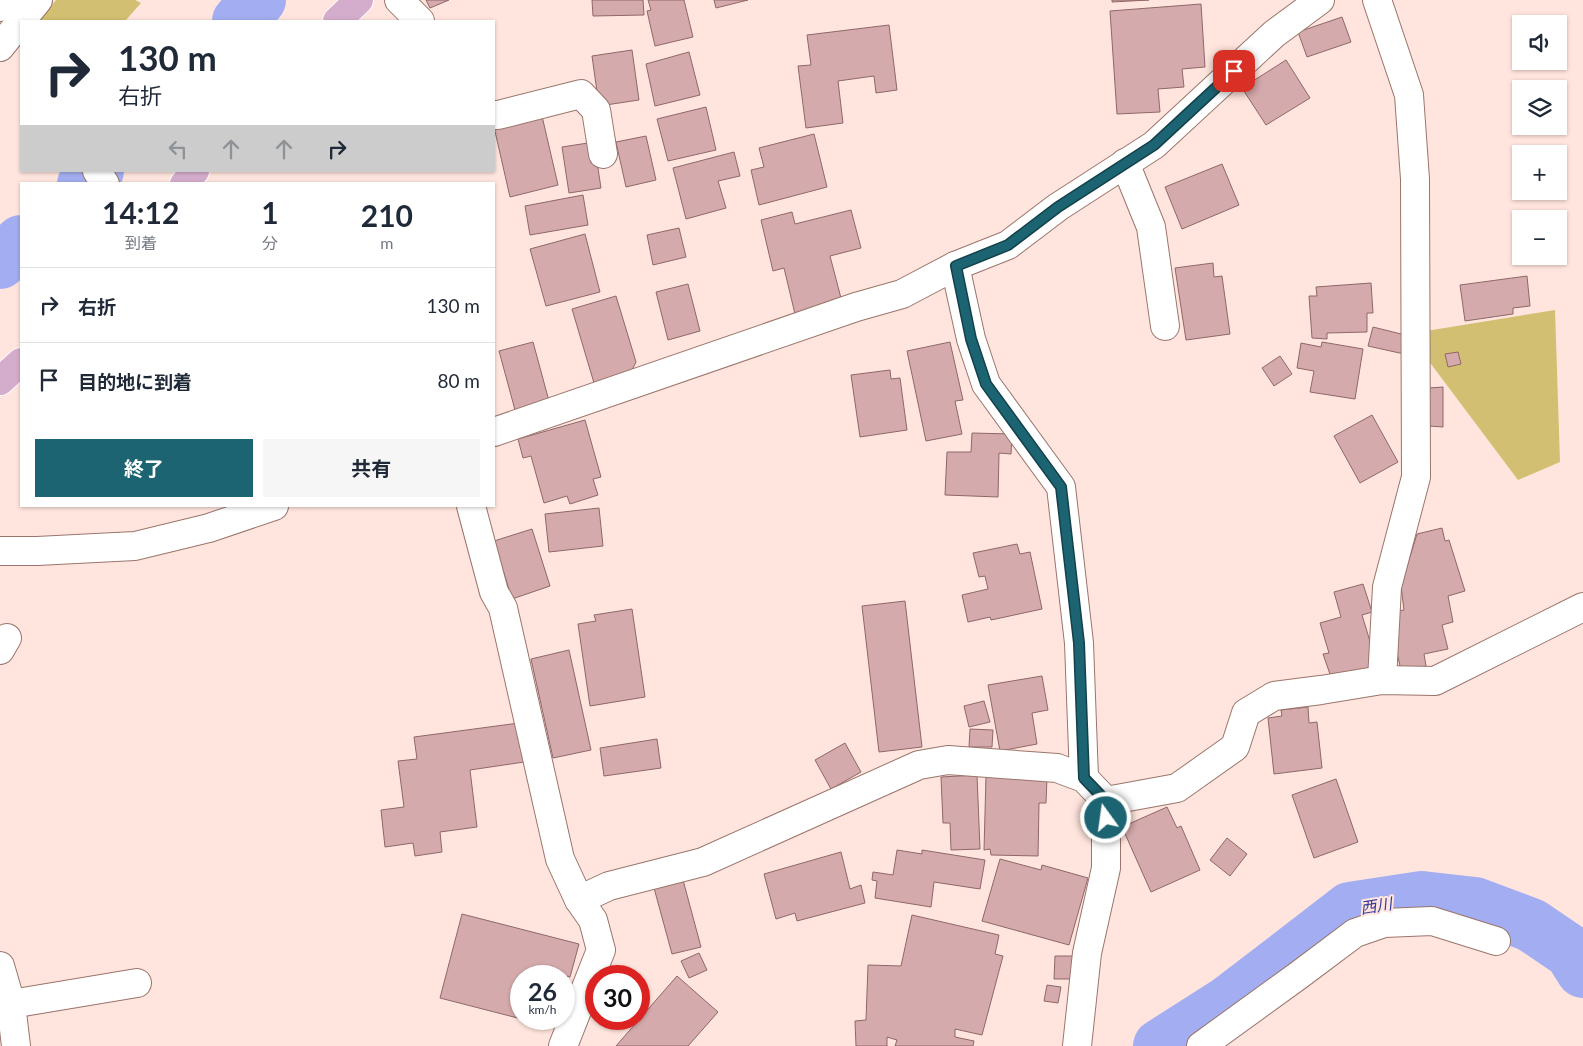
<!DOCTYPE html>
<html lang="ja">
<head>
<meta charset="utf-8">
<style>
  :root { --surface:#fff; --page:#f6f6f7; --text:#1f2937; --muted:#747a83; --line:#e0e1e3; --accent:#1d6473 }
  body { margin:0; font-family:Lato,"Noto Sans JP",sans-serif; background:var(--page); color:var(--text); height:100vh; display:flex; flex-direction:column; font-size:19px; white-space:nowrap }
  * { box-sizing:border-box; margin:0 }
  p { font-size:16px; color:var(--muted) }
  .icon { flex:none; width:28px; height:28px; fill:none; stroke:currentColor; stroke-width:2; stroke-linecap:round; stroke-linejoin:round }
  .map { position:relative; flex:1; overflow:hidden }
  .sheet { position:absolute; left:20px; top:182px; width:475px; height:325px; display:flex; flex-direction:column; background:var(--surface); border-radius:0px; box-shadow:0 1px 4px #0004 }
  .sheet>* { flex:none }
  .guide { position:absolute; left:20px; top:20px; width:475px; height:152px; border-radius:0px; box-shadow:0 1px 4px #0004; background:#fff; color:var(--text); overflow:hidden }
  .tools { position:absolute; left:1512px; top:15px; display:grid; gap:10px }
  .tools a { display:grid; place-items:center; width:55px; height:55px; border-radius:0px; background:var(--surface); box-shadow:0 1px 4px #0004; font-size:25px }
  .speed { position:absolute; left:510px; top:965px; display:flex; gap:10px; font-size:25px; font-weight:700; text-align:center }
  .speed>* { display:grid; place-content:center; width:65px; height:65px; border-radius:50%; background:var(--surface); box-shadow:0 1px 4px #0004; line-height:1 }
  .speed small { font-size:12px; font-weight:400 }
  .speed .limit { border:8px solid #d22; background:#fff; color:#111 }
  .pin { position:absolute; display:grid; place-items:center; width:42px; height:42px; color:#fff; margin:-21px; border-radius:10px; box-shadow:0 2px 8px #0006 }
  .me { position:absolute; width:55px; margin:-28px; rotate:346deg; stroke-linejoin:round; filter:drop-shadow(0 0 4px #0008) }
  .turn { display:flex; align-items:center; gap:18px; height:105px; padding:0 15px; font-size:22px }
  .turn .icon { width:65px; height:65px; stroke-width:2.5 }
  .turn b { display:block; font-size:35px; line-height:42px }
  .lanes { display:flex; align-items:center; height:48px; padding:0 15px; background:#0003; justify-content:center; gap:25px; direction:ltr }
  .lanes .off { opacity:.35 }
  .eta { display:flex; justify-content:space-evenly; align-items:center; height:85px; text-align:center }
  .eta b { font-size:30px; font-weight:700; line-height:35px }
  .action { display:flex; gap:10px; margin-top:auto; padding:10px 15px }
  .action a { flex:1; height:58px; border-radius:0px; background:var(--accent); color:#fff; font-size:20px; font-weight:700; line-height:58px; text-align:center }
  .action a+a { background:var(--page); color:var(--text) }
  ul { padding:0; list-style:none }
  li { display:flex; align-items:center; gap:15px; height:75px; padding:0 15px; border-top:1px solid var(--line) }
  li div { flex:1 }
  li b { display:block; font-size:19px }
  li em { font-style:normal }
  .map>svg:first-child { display:block }
  .green { fill:#d3bf71 }
  .lines { fill:none; stroke-linecap:round; stroke-linejoin:round }
  .river { stroke:#a2aef1; stroke-width:54 }
  .building { fill:#d5aaac; stroke:#8f6769 }
  .street-casing { stroke:#9b756b; stroke-width:30 }
  .primary-casing { stroke:#fff; stroke-width:30 }
  .street { stroke:#fff; stroke-width:28 }
  .primary { stroke:#d5adcc; stroke-width:28 }
  .route-casing { stroke:#13414b; stroke-width:12 }
  .route { stroke:#1d6473; stroke-width:9 }
  .labels { text-anchor:middle; dominant-baseline:central; stroke-width:4; stroke-linejoin:round; paint-order:stroke }
  .water-label { font-size:16px; font-style:italic; fill:#363a98; stroke:#ffe5dd }
</style>
</head>
<body>
<div class="map">
<svg width="1583" height="1046" viewBox="0 0 1583 1046">
  <rect width="100%" height="100%" fill="#ffe5dd"/>
  <!-- green -->
  <g class="green">
    <polygon points="56,0 135,0 141,3 125,21 39,21"/>
    <polygon points="1555,310 1560,462 1518,480 1425,356 1426,331"/>
  </g>
  <g class="lines">
    <!-- river -->
    <g class="river">
      <polyline points="239,21 259,0"/>
      <polyline points="84,184 97,171"/>
      <polyline points="0,262 21,242"/>
      <polyline points="1160,1046 1229,1002 1350,909 1422,898 1475,904 1531,925 1571,952 1583,971"/>
    </g>
  </g>
  <!-- building -->
  <g class="building">
    <polygon points="426,0 449,0 430,8"/>
    <polygon points="592,0 643,0 644,15 593,16"/>
    <polygon points="648,0 684,0 693,37 655,46 647,11 651,10"/>
    <polygon points="714,0 748,0 716,8"/>
    <polygon points="1112,0 1149,0 1112,2"/>
    <polygon points="1201,4 1205,67 1182,69 1184,87 1158,89 1160,112 1117,114 1110,11"/>
    <polygon points="1342,17 1351,42 1307,57 1298,32"/>
    <polygon points="889,25 897,90 876,93 874,76 838,81 843,123 806,128 798,66 811,65 807,35"/>
    <polygon points="632,50 639,100 599,106 592,56"/>
    <polygon points="689,52 700,95 655,106 646,64"/>
    <polygon points="1286,60 1310,98 1266,125 1242,88"/>
    <polygon points="706,107 716,150 668,161 657,119"/>
    <polygon points="542,116 558,185 510,197 494,127"/>
    <polygon points="814,134 827,187 759,205 751,170 764,167 759,148"/>
    <polygon points="646,136 656,180 626,187 616,142"/>
    <polygon points="588,143 591,163 597,162 601,188 569,193 562,147"/>
    <polygon points="734,152 740,176 718,181 726,208 686,219 673,168"/>
    <polygon points="1222,164 1239,205 1182,229 1165,187"/>
    <polygon points="583,195 588,225 530,235 525,206"/>
    <polygon points="851,210 861,248 830,256 842,302 795,314 784,268 773,271 761,220 792,212 795,224"/>
    <polygon points="679,228 686,257 653,265 647,235"/>
    <polygon points="585,234 600,292 546,306 530,249"/>
    <polygon points="1213,263 1214,277 1222,276 1230,334 1186,340 1175,268"/>
    <polygon points="1527,276 1530,306 1513,308 1513,314 1465,321 1460,285"/>
    <polygon points="1371,283 1373,313 1367,313 1367,332 1327,333 1327,339 1312,338 1309,296 1317,296 1316,287"/>
    <polygon points="688,284 700,331 668,340 656,292"/>
    <polygon points="616,296 636,362 631,372 594,383 572,309"/>
    <polygon points="1373,327 1409,336 1404,354 1368,346"/>
    <polygon points="533,342 549,401 515,410 499,351"/>
    <polygon points="950,342 963,400 955,401 962,434 926,441 907,351"/>
    <polygon points="1322,342 1363,349 1355,399 1310,392 1314,371 1297,368 1301,343 1321,347"/>
    <polygon points="1458,352 1461,364 1448,367 1445,354"/>
    <polygon points="1280,356 1292,374 1274,386 1262,368"/>
    <polygon points="890,370 891,379 900,378 907,430 860,437 851,375"/>
    <polygon points="1443,387 1443,427 1429,426 1429,388"/>
    <polygon points="1372,415 1398,462 1360,483 1334,436"/>
    <polygon points="585,420 601,477 593,479 598,495 570,504 567,496 544,503 531,456 523,458 518,439"/>
    <polygon points="972,433 1012,434 1011,454 999,453 998,497 945,495 947,452 971,452"/>
    <polygon points="599,508 603,546 549,552 545,514"/>
    <polygon points="1442,528 1445,541 1449,540 1465,591 1448,596 1453,622 1442,625 1448,649 1424,654 1426,666 1401,670 1396,649 1398,611 1404,610 1401,586 1417,534"/>
    <polygon points="532,529 550,586 512,599 494,541"/>
    <polygon points="1017,544 1020,554 1030,552 1042,609 991,620 990,617 968,622 962,595 988,589 985,576 979,577 973,553"/>
    <polygon points="1363,584 1372,612 1362,615 1379,671 1331,677 1323,654 1329,653 1320,623 1341,617 1334,592"/>
    <polygon points="905,601 922,747 879,752 862,606"/>
    <polygon points="632,609 645,697 590,706 578,624 596,621 594,615"/>
    <polygon points="569,650 591,750 553,758 531,659"/>
    <polygon points="1042,676 1048,710 1032,713 1037,744 1000,751 988,685"/>
    <polygon points="984,701 990,722 969,727 964,706"/>
    <polygon points="1308,707 1309,723 1317,722 1322,768 1274,774 1268,718 1282,716 1281,710"/>
    <polygon points="519,723 524,762 470,770 477,827 440,832 442,852 415,856 413,843 385,847 381,810 404,807 398,761 417,759 414,737"/>
    <polygon points="970,729 993,730 992,747 969,747"/>
    <polygon points="657,739 661,768 604,776 600,748"/>
    <polygon points="845,743 861,772 831,789 815,760"/>
    <polygon points="977,775 980,849 951,850 950,823 943,823 941,777"/>
    <polygon points="986,776 1047,778 1046,803 1039,803 1038,856 991,855 990,849 984,850"/>
    <polygon points="1336,779 1358,842 1314,858 1292,795"/>
    <polygon points="1167,807 1177,828 1181,826 1200,870 1151,892 1122,827"/>
    <polygon points="1227,838 1247,854 1230,876 1210,860"/>
    <polygon points="897,850 922,854 922,850 985,860 980,889 934,882 931,907 875,898 877,881 872,880 873,872 893,875"/>
    <polygon points="841,852 850,889 861,885 865,903 797,921 795,913 776,919 764,874"/>
    <polygon points="1000,859 1041,870 1042,865 1088,878 1069,945 982,921"/>
    <polygon points="683,880 701,947 672,954 654,888"/>
    <polygon points="462,914 579,944 570,977 550,972 549,976 521,976 521,1019 538,1019 537,1023 440,998"/>
    <polygon points="912,915 999,935 995,954 1003,956 982,1035 955,1029 955,1037 974,1041 973,1046 895,1046 897,1040 887,1037 887,1046 856,1046 855,1021 866,1020 868,965 901,966"/>
    <polygon points="699,953 707,970 689,978 681,961"/>
    <polygon points="1055,956 1077,956 1077,979 1054,979"/>
    <polygon points="677,976 718,1012 688,1046 616,1046"/>
    <polygon points="1047,985 1061,987 1058,1003 1044,1001"/>
  </g>
  <g class="lines">
    <!-- street casing -->
    <g class="street-casing">
      <g id="street">
        <polyline points="399,0 420,21"/>
        <polyline points="1377,0 1409,95 1415,179 1416,477 1387,587 1382,680"/>
        <polyline points="0,7 36,2"/>
        <polyline points="0,47 38,0"/>
        <polyline points="494,115 498,115 581,94 596,110 603,154"/>
        <polyline points="1125,163 1151,227 1165,326"/>
        <polyline points="97,171 105,184"/>
        <polyline points="955,266 971,339 986,384 1061,487 1079,643 1084,778"/>
        <polyline points="494,432 856,307 902,294 955,266 1008,245 1058,207 1154,145 1274,34 1320,0"/>
        <polyline points="471,506 494,592 503,608 560,859 579,900 593,920 601,950 563,1046"/>
        <polyline points="0,551 37,551 135,546 209,528 274,506"/>
        <polyline points="0,650 7,638"/>
        <polyline points="1106,801 1177,788 1235,747 1246,713 1274,696 1321,690 1382,680 1435,681 1583,607"/>
        <polyline points="579,900 609,886 703,862 919,765 948,760 1057,768 1084,778 1106,801 1106,868 1087,953 1077,1046"/>
        <polyline points="0,966 11,1004 16,1046"/>
        <polyline points="11,1004 137,983"/>
        <polyline points="1201,1046 1299,975 1355,933 1384,923 1432,921 1496,941"/>
      </g>
    </g>
    <!-- primary casing -->
    <g class="primary-casing">
      <g id="primary">
        <polyline points="337,21 359,0"/>
        <polyline points="184,184 195,171"/>
        <polyline points="0,381 21,362"/>
      </g>
    </g>
    <!-- street -->
    <use href="#street" class="street"/>
    <!-- primary -->
    <use href="#primary" class="primary"/>
  </g>
  <g class="lines">
    <!-- route casing -->
    <g class="route-casing">
      <polyline id="route" points="1106,818 1106,801 1084,778 1079,643 1061,487 986,384 971,339 956,266 1008,245 1058,207 1154,145 1234,71"/>
    </g>
    <!-- route -->
    <use href="#route" class="route"/>
  </g>
  <g class="labels">
    <!-- water labels -->
    <g class="water-label">
      <text transform="translate(1376 905) rotate(-9)">西川</text>
    </g>
  </g>
</svg>
<div class="tools">
<a><svg class="icon" aria-label="sound" viewBox="0 0 24 24"><path d="M4 9h4l5-4v14l-5-4H4zM17 9q2 3 0 6"/></svg></a>
<a><svg class="icon" aria-label="layers" viewBox="0 0 24 24"><path d="M12 4l9 5-9 5-9-5zM3 14l9 5 9-5"/></svg></a>
<a>+</a>
<a>−</a>
</div>
<div class="speed"><div>26<small>km/h</small></div><div class="limit">30</div></div>
<div class="pin" style="left:1234px;top:71px;background:#d93025"><svg class="icon" aria-label="arrive" viewBox="0 0 24 24"><path d="M6 21V4h12l-3 4 3 4H6"/></svg></div>
<svg class="me" style="left:1106px;top:818px" viewBox="-20 -20 40 40"><circle r="17" fill="#1d6473" stroke="#fff" stroke-width="3"/><path d="M0-11L8 9 0 5-8 9z" fill="#fff"/></svg>
<div class="guide">
<div class="turn"><svg class="icon" aria-label="right" viewBox="0 0 24 24"><path d="M7 20v-9h11M14 6l5 5-5 5"/></svg><div><b>130 m</b>右折</div></div>
<div class="lanes"><svg class="icon off" aria-label="left" viewBox="0 0 24 24"><path d="M17 20v-9H6M10 6l-5 5 5 5"/></svg><svg class="icon off" aria-label="ahead" viewBox="0 0 24 24"><path d="M12 20V5M6 11l6-6 6 6"/></svg><svg class="icon off" aria-label="ahead" viewBox="0 0 24 24"><path d="M12 20V5M6 11l6-6 6 6"/></svg><svg class="icon" aria-label="right" viewBox="0 0 24 24"><path d="M7 20v-9h11M14 6l5 5-5 5"/></svg></div>
</div>
<section class="sheet">
<div class="eta">
<div><b>14:12</b><p>到着</p></div>
<div><b>1</b><p>分</p></div>
<div><b>210</b><p>m</p></div>
</div>
<ul>
<li><svg class="icon" aria-label="right" viewBox="0 0 24 24"><path d="M7 20v-9h11M14 6l5 5-5 5"/></svg><div><b>右折</b></div><em>130 m</em></li>
<li><svg class="icon" aria-label="arrive" viewBox="0 0 24 24"><path d="M6 21V4h12l-3 4 3 4H6"/></svg><div><b>目的地に到着</b></div><em>80 m</em></li>
</ul>
<div class="action"><a>終了</a><a>共有</a></div>
</section>
</div>
</body>
</html>
